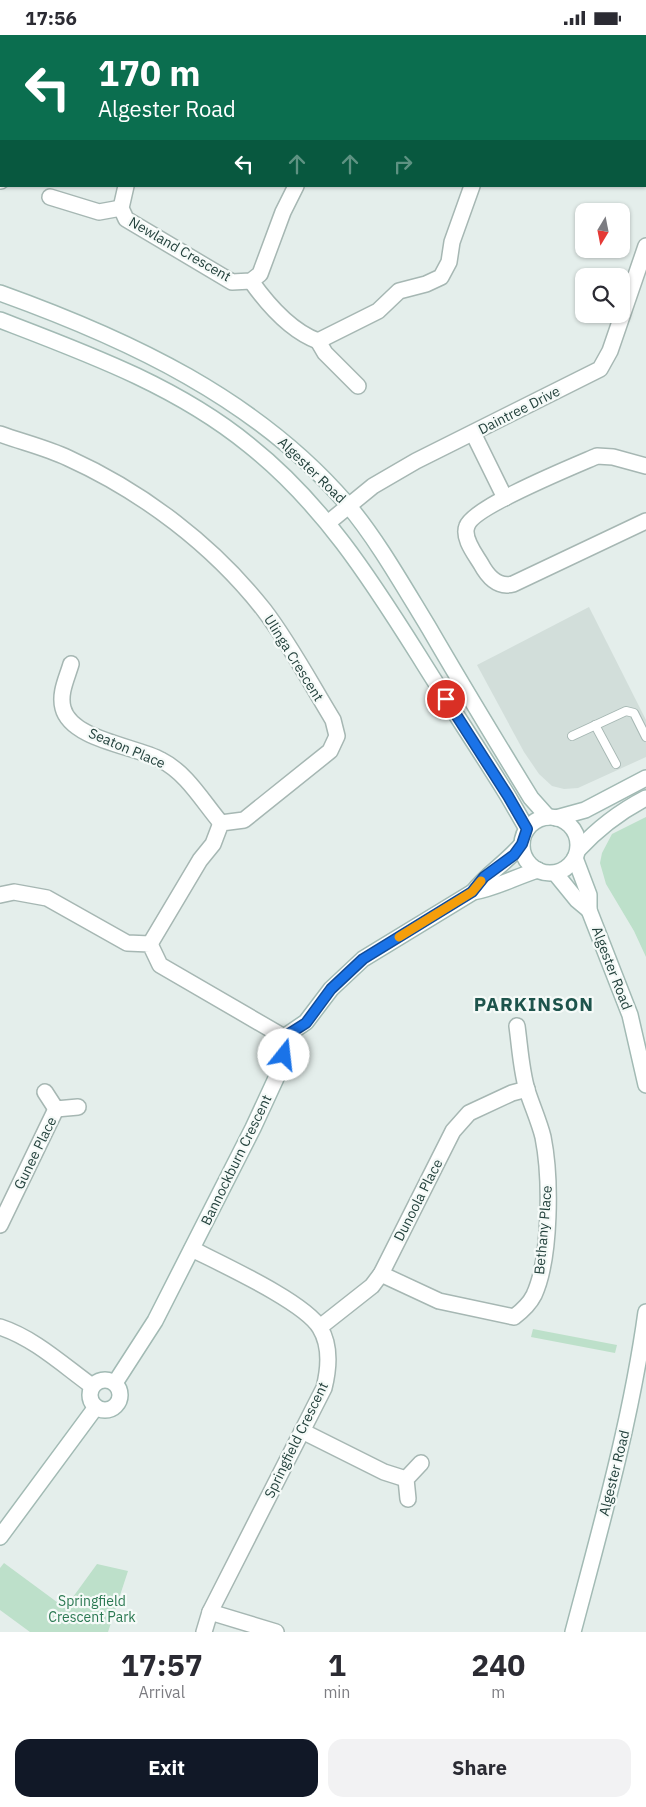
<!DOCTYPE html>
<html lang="en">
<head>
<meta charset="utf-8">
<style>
  :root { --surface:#fff; --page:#f2f2f3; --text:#2b2b33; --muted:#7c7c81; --accent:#111827 }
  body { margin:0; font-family:"IBM Plex Sans",sans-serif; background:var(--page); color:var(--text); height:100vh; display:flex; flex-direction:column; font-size:19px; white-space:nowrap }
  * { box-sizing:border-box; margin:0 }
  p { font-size:16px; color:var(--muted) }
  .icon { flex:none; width:28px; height:28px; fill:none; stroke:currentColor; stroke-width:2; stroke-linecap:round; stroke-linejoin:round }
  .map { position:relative; height:1597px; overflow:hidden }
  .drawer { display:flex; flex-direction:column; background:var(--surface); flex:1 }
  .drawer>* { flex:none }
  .hud { position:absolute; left:0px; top:0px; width:646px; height:152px; box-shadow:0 1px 4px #0004; background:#0b6e4f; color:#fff; overflow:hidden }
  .needle { width:32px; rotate:190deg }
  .tools { position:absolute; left:575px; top:168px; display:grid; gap:10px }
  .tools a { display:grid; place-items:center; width:55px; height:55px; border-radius:10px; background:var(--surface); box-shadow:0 1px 4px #0004; font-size:25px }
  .pin { position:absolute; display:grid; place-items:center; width:42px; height:42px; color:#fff; margin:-21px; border:2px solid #fff; border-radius:50%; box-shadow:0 1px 5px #0007 }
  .me { position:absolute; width:55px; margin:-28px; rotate:16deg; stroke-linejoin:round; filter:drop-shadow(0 0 4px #0008) }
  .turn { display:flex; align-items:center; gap:18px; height:105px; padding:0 15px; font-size:22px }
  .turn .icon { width:65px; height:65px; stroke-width:2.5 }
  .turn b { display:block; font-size:35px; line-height:42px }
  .lanes { display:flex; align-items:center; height:48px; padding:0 15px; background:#0003; justify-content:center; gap:25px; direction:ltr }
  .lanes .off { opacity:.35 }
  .eta { display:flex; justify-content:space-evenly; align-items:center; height:85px; text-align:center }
  .eta b { font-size:30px; font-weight:700; line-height:35px }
  .action { display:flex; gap:10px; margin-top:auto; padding:10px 15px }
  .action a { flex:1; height:58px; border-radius:15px; background:var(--accent); color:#fff; font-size:20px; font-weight:700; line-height:58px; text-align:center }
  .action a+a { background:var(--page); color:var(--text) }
  .status { display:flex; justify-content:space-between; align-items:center; height:35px; padding:0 25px; background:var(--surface); direction:ltr }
  .status svg { height:14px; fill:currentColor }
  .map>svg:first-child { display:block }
  .built { fill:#d2deda }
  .green { fill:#bde0ca }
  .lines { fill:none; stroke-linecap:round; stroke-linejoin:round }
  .lane-casing { stroke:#a6b7b3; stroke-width:10 }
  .street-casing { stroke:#a6b7b3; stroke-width:18 }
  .secondary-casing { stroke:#a2bab4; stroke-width:18 }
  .lane { stroke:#fff; stroke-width:8 }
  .street { stroke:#fff; stroke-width:15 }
  .secondary { stroke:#fff; stroke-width:15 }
  .route-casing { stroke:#114b97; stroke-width:12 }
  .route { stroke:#1a73e8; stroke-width:9 }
  .slow { stroke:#f59e0b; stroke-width:9 }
  .labels { text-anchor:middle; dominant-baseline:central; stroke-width:4.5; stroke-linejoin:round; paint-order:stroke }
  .street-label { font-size:14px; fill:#23413c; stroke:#f5faf8 }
  .park-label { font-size:14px; fill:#2b7952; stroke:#f5faf8 }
  .district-label { font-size:19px; font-weight:bold; letter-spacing:1px; fill:#1e544c; stroke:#f5faf8 }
</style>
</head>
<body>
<div class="status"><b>17:56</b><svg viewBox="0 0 49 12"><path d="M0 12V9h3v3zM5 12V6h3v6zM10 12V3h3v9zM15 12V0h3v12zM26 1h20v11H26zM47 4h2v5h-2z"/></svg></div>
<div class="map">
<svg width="646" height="1597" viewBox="0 0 646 1597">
  <rect width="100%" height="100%" fill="#e4eeeb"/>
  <!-- built -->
  <polygon class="built" points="589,572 646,685 646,722 578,753 564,754 552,751 539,739 524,717 477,630"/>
  <!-- green -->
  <g class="green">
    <polygon points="646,782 646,922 634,896 606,849 600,828 602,818 612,799"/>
    <polygon points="533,1294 617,1310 615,1318 531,1302"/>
    <polygon points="4,1528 65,1573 97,1529 128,1536 108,1597 30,1597 0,1575 0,1533"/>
  </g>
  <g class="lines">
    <!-- lane casing -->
    <g class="lane-casing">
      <g id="lane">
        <polyline points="595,690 616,729"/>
        <polyline points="572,701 626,676 634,678 646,702"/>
      </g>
    </g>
    <!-- street casing -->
    <g class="street-casing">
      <g id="street">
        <polyline points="12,1 12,0"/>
        <polyline points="178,1 179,0"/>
        <polyline points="342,1 343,0"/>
        <polyline points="524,1 525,0"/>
        <polyline points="0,37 1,33"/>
        <polyline points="0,145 1,146"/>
        <polyline points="126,151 121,173 126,184 232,247 251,246 260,239 283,177 296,151"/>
        <polyline points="50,162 99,177 121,173"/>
        <path d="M251 246C268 270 291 296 318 306L378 276 399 256 426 249 441 242 449 227 452 207 472 151"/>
        <polyline points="318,306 325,318 358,351"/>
        <polyline points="473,398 505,463"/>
        <path d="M0 399C22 407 47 413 68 423 143 457 213 510 264 575 290 609 311 649 333 685L337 701 330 716 244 785 221 788 213 809 200 825 150 909"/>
        <path d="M646 431 613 422 597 421C574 431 473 472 467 491 462 503 475 519 481 529 488 542 498 553 513 549L646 486"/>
        <polyline points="329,487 373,451 416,426 600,334 610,316 646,211"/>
        <path d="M71 629C67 643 59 658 63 673 71 705 136 711 161 725 187 738 203 767 221 788"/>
        <polyline points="0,860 14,857 47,863 127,908 150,909 160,930 284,1002"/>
        <polyline points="45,1057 56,1074 78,1072"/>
        <polyline points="0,1190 56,1074"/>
        <path d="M192 1214C221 1229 305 1267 320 1293 331 1311 329 1333 324 1353L210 1577 204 1597"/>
        <path d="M381 1239 439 1266 514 1282C522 1276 529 1270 534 1260 551 1223 551 1142 543 1102 539 1086 532 1071 527 1055 521 1034 520 1013 517 991"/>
        <path d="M0 1292C34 1303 63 1330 92 1351"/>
        <polyline points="320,1292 372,1251 381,1239 453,1096 469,1078 512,1058 527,1054"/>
        <polyline points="302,1396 384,1437 406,1444"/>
        <polyline points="408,1464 406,1444 421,1428"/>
        <polyline points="210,1577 276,1597"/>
      </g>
    </g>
    <!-- secondary casing -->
    <g class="secondary-casing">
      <g id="secondary">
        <path d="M0 258C128 304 257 364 347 469 377 504 405 554 429 593 462 650 496 706 531 763L548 782"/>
        <path d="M0 285C86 318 177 351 249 410 322 468 370 543 419 621 448 668 479 714 508 761L527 794"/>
        <circle cx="550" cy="810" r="28"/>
        <polyline points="556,783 585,775 646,743"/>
        <path d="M578 815C599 792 619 777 646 763"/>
        <polyline points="575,823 589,860 589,875 630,980 646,1050"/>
        <polyline points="555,838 577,865 589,875"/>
        <path d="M473 857C487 839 507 827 522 809"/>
        <circle cx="105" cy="1360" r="15"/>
        <path d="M115 1348 155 1286 253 1093 284 1026V1002L306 987 331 954 363 924 473 857C496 853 515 842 538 835"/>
        <polyline points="0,1502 96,1372"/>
        <path d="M573 1597C601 1491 631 1386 646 1277"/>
      </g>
    </g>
    <!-- lane -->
    <use href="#lane" class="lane"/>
    <!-- street -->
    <use href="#street" class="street"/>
    <!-- secondary -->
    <use href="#secondary" class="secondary"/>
  </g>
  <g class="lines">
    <!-- route casing -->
    <g class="route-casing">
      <polyline id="route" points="284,1020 284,1002 306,988 331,954 363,924 472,857 484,842 514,820 522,809 527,794 508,761 446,664"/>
    </g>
    <!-- route -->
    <use href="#route" class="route"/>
    <!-- slow -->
    <polyline class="slow" points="399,902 472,857 481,846"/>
  </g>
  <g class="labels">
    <!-- street labels -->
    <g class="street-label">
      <text transform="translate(180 214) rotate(30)">Newland Crescent</text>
      <text transform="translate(519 375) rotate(-27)">Daintree Drive</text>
      <text transform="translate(312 435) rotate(44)">Algester Road</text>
      <text transform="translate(294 623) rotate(58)">Ulinga Crescent</text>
      <text transform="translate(127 713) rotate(23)">Seaton Place</text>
      <text transform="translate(612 933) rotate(69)">Algester Road</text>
      <text transform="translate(35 1118) rotate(-64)">Gunee Place</text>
      <text transform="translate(236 1125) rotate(-64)">Bannockburn Crescent</text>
      <text transform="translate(418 1165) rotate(-63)">Dunoola Place</text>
      <text transform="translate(543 1195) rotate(-85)">Bethany Place</text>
      <text transform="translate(296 1405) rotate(-64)">Springfield Crescent</text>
      <text transform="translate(614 1438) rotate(-76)">Algester Road</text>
    </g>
    <!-- park labels -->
    <g class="park-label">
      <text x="92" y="1566">Springfield<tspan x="92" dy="16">Crescent Park</tspan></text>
    </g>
    <!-- district labels -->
    <g class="district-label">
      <text x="534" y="969">PARKINSON</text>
    </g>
  </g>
</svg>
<div class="tools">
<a><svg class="needle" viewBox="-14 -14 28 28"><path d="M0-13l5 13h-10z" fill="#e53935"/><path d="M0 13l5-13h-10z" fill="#7c7c81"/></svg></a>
<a><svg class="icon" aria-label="search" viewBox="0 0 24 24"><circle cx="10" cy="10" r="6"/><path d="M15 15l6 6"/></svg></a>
</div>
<div class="pin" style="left:446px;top:664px;background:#d93025"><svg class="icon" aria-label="arrive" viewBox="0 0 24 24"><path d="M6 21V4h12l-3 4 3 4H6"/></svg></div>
<svg class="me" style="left:284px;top:1020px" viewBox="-20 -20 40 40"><circle r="19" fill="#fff"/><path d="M0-13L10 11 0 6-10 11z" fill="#1a73e8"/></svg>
<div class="hud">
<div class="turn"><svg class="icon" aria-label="left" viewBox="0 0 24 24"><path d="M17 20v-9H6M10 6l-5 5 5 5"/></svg><div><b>170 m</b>Algester Road</div></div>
<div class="lanes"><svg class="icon" aria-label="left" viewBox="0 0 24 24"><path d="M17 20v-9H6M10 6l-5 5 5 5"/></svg><svg class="icon off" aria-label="ahead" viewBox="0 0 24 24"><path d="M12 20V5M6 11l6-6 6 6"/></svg><svg class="icon off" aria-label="ahead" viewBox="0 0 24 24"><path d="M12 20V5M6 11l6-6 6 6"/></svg><svg class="icon off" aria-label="right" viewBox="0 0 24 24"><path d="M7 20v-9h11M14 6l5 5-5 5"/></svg></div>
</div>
</div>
<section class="drawer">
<div class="eta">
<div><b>17:57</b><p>Arrival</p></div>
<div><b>1</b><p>min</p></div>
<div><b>240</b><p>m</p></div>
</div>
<div class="action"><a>Exit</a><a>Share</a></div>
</section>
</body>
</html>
